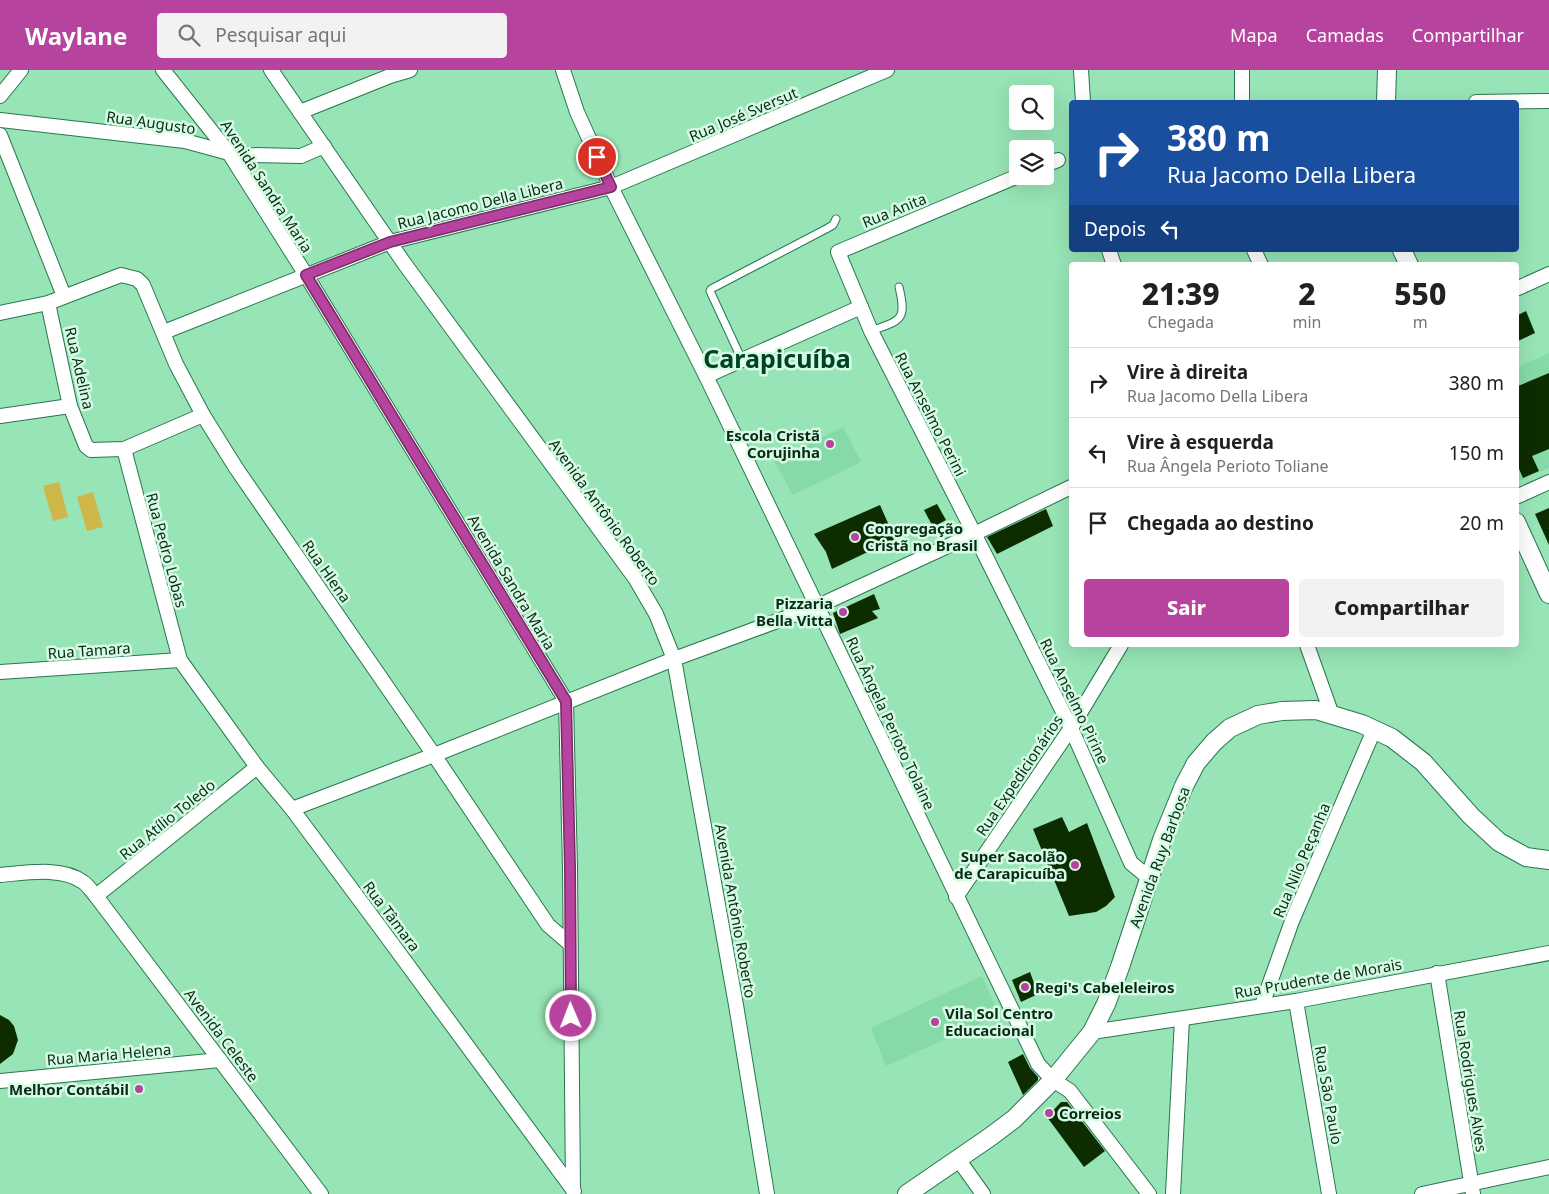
<!DOCTYPE html>
<html lang="pt">
<head>
<meta charset="utf-8">
<style>
  :root { --surface:#fff; --page:#f2f2f2; --text:#202124; --muted:#757577; --line:#e0e0e0; --accent:#b6439d }
  body { margin:0; font-family:"Noto Sans",sans-serif; background:var(--page); color:var(--text); height:100vh; display:flex; flex-direction:column; font-size:19px; white-space:nowrap }
  * { box-sizing:border-box; margin:0 }
  p { font-size:16px; color:var(--muted) }
  .icon { flex:none; width:28px; height:28px; fill:none; stroke:currentColor; stroke-width:2; stroke-linecap:round; stroke-linejoin:round }
  .map { position:relative; flex:1; overflow:hidden }
  .sheet { position:absolute; left:1069px; top:192px; width:450px; height:385px; display:flex; flex-direction:column; background:var(--surface); border-radius:5px; box-shadow:0 5px 20px #0002 }
  .sheet>* { flex:none }
  .top-card { position:absolute; left:1069px; top:30px; width:450px; height:152px; border-radius:5px; box-shadow:0 5px 20px #0002; background:#1a4fa0; color:#fff; overflow:hidden }
  .tools { position:absolute; left:1009px; top:15px; display:grid; gap:10px }
  .tools a { display:grid; place-items:center; width:45px; height:45px; border-radius:5px; background:var(--surface); box-shadow:0 5px 20px #0002; font-size:25px }
  .pin { position:absolute; display:grid; place-items:center; width:42px; height:42px; color:#fff; margin:-21px; border:2px solid #fff; border-radius:50%; box-shadow:0 1px 5px #0007 }
  .me { position:absolute; width:55px; margin:-28px; rotate:359deg; stroke-linejoin:round; filter:drop-shadow(0 0 4px #0008) }
  .turn { display:flex; align-items:center; gap:18px; height:105px; padding:0 15px; font-size:22px }
  .turn .icon { width:65px; height:65px; stroke-width:2.5 }
  .turn b { display:block; font-size:35px; line-height:42px }
  .then { display:flex; align-items:center; height:48px; padding:0 15px; background:#0003; gap:10px; font-size:19px }
  .eta { display:flex; justify-content:space-evenly; align-items:center; height:85px; text-align:center }
  .eta b { font-size:30px; font-weight:800; line-height:35px }
  .cta { display:flex; gap:10px; margin-top:auto; padding:10px 15px }
  .cta a { flex:1; height:58px; border-radius:5px; background:var(--accent); color:#fff; font-size:20px; font-weight:800; line-height:58px; text-align:center }
  .cta a+a { background:var(--page); color:var(--text) }
  ul { padding:0; list-style:none }
  li { display:flex; align-items:center; gap:15px; height:70px; padding:0 15px; border-top:1px solid var(--line) }
  li div { flex:1 }
  li b { display:block; font-size:19px }
  li em { font-style:normal }
  header { display:flex; align-items:center; gap:30px; box-sizing:border-box; height:70px; padding:0 25px; background:var(--accent); color:#fff }
  header strong { font-size:24px }
  nav { display:flex; gap:28px; margin-inline-start:auto; font-size:18px }
  .search { width:350px; height:45px; background:var(--page); display:flex; align-items:center; gap:12px; box-sizing:border-box; padding:0 18px; border-radius:5px; color:var(--muted); font-size:19px }
  .map>svg:first-child { display:block }
  .built { fill:#85daa8 }
  .green { fill:#ceb649 }
  .building { fill:#0d2c00 }
  .lines { fill:none; stroke-linecap:round; stroke-linejoin:round }
  .service-casing { stroke:#28774e; stroke-width:9 }
  .minor-casing { stroke:#28774e; stroke-width:16 }
  .tertiary-casing { stroke:#28774e; stroke-width:20 }
  .service { stroke:#fff; stroke-width:7 }
  .minor { stroke:#fff; stroke-width:14 }
  .tertiary { stroke:#fff; stroke-width:18 }
  .route-casing { stroke:#762c66; stroke-width:12 }
  .route { stroke:#b6439d; stroke-width:9 }
  .poi-dot { fill:#b6439d; stroke:#d6fbe3; stroke-width:2 }
  .labels { text-anchor:middle; dominant-baseline:central; stroke-width:5; stroke-linejoin:round; paint-order:stroke }
  .street-label { font-size:15px; fill:#092a19; stroke:#d6fbe3 }
  .poi-label { font-size:15px; font-weight:bold; fill:#092a19; stroke:#d6fbe3; text-anchor:end }
  .town-label { font-size:25px; font-weight:bold; fill:#004225; stroke:#d6fbe3 }
</style>
</head>
<body>
<header>
<strong>Waylane</strong>
<div class="search"><svg class="icon" aria-label="search" viewBox="0 0 24 24"><circle cx="10" cy="10" r="6"/><path d="M15 15l6 6"/></svg>Pesquisar aqui</div>
<nav><a>Mapa</a><a>Camadas</a><a>Compartilhar</a></nav>
</header>
<div class="map">
<svg width="1549" height="1124" viewBox="0 0 1549 1124">
  <rect width="100%" height="100%" fill="#97e4b6"/>
  <!-- built -->
  <g class="built">
    <polygon points="1549,283 1549,398 1516,412 1516,298"/>
    <polygon points="843,357 861,392 793,425 774,391"/>
    <polygon points="982,906 999,945 886,996 871,958"/>
  </g>
  <!-- green -->
  <g class="green">
    <polygon points="59,412 68,447 53,451 43,416"/>
    <polygon points="93,422 103,457 87,461 77,427"/>
  </g>
  <!-- building -->
  <g class="building">
    <polygon points="1526,241 1535,263 1516,272 1516,246"/>
    <polygon points="1549,303 1549,379 1532,386 1539,401 1523,408 1516,392 1516,317"/>
    <polygon points="937,434 946,450 933,457 924,440"/>
    <polygon points="880,435 895,469 832,499 826,482 814,464"/>
    <polygon points="1549,438 1549,475 1535,444"/>
    <polygon points="1046,439 1053,456 997,484 987,467"/>
    <polygon points="874,524 880,539 872,541 878,548 840,564 833,543"/>
    <polygon points="1062,747 1069,762 1087,753 1115,827 1106,836 1096,842 1069,846 1033,759"/>
    <polygon points="1030,902 1038,924 1021,932 1012,910"/>
    <polygon points="0,945 9,950 14,956 18,970 13,984 0,994"/>
    <polygon points="1023,984 1030,998 1038,1007 1038,1010 1023,1025 1008,992"/>
    <polygon points="1061,1032 1067,1032 1105,1081 1084,1097 1047,1047"/>
  </g>
  <g class="lines">
    <!-- service casing -->
    <g class="service-casing">
      <g id="service">
        <path d="M871 261C901 250 907 251 899 217"/>
        <polyline points="742,290 710,221 711,219 826,159 833,155 836,149"/>
      </g>
    </g>
    <!-- minor casing -->
    <g class="minor-casing">
      <g id="minor">
        <polyline points="163,0 229,83 306,205 566,631 570,798 573,1120"/>
        <polyline points="271,0 404,193 635,508 656,544 674,589 736,935 767,1124"/>
        <polyline points="563,0 577,42 611,117 706,306 1038,994 1053,1010 1070,1021 1149,1124"/>
        <polyline points="1081,0 1083,32"/>
        <polyline points="0,26 21,0"/>
        <polyline points="1242,32 1242,0"/>
        <polyline points="1476,32 1549,31"/>
        <polyline points="300,42 390,6 410,0"/>
        <polyline points="0,50 185,71 229,83 249,85 301,86 324,76"/>
        <polyline points="0,65 64,226"/>
        <polyline points="1045,95 1058,90"/>
        <polyline points="1018,106 838,182 871,261 984,483 1071,658 1131,793 1149,808"/>
        <polyline points="1109,180 1114,195"/>
        <polyline points="1254,180 1261,195"/>
        <polyline points="1516,219 1549,204"/>
        <polyline points="48,233 70,336 86,376 91,380 124,379 203,345"/>
        <polyline points="0,243 48,233 121,205 137,209 143,215 176,294 203,345 236,398 434,685 548,855 570,874"/>
        <polyline points="164,262 390,172 611,117 887,0"/>
        <polyline points="706,306 861,237"/>
        <polyline points="0,346 70,336"/>
        <polyline points="124,379 180,590 257,697 292,739 382,860 574,1121"/>
        <polyline points="1516,427 1549,412"/>
        <polyline points="1307,575 1332,645"/>
        <polyline points="0,602 180,590"/>
        <polyline points="292,739 434,685 674,589 818,536 974,464 1071,417"/>
        <path d="M0 805C24 803 62 796 83 812 88 815 92 822 96 826L321 1124"/>
        <polyline points="96,826 257,697"/>
        <polyline points="956,827 1071,658 1121,575"/>
        <polyline points="1437,903 1473,1124"/>
        <polyline points="1296,931 1329,1124"/>
        <polyline points="1262,935 1292,851 1374,660"/>
        <polyline points="1092,962 1296,931 1549,883"/>
        <polyline points="0,1011 220,990"/>
        <polyline points="958,1089 983,1124"/>
        <polyline points="1173,1124 1182,949"/>
        <polyline points="1422,1124 1549,1097"/>
      </g>
    </g>
    <!-- tertiary casing -->
    <g class="tertiary-casing">
      <g id="tertiary">
        <polyline points="1386,32 1387,0"/>
        <polyline points="1402,180 1409,195"/>
        <polyline points="1516,452 1549,524"/>
        <polyline points="907,1124 990,1067 1014,1049 1053,1010 1092,962 1106,934 1120,897 1162,770 1184,716 1196,693 1214,672 1230,658 1258,645 1282,641 1316,640 1362,654 1392,668 1423,692 1471,746 1499,772 1526,787 1549,790"/>
      </g>
    </g>
    <!-- service -->
    <use href="#service" class="service"/>
    <!-- minor -->
    <use href="#minor" class="minor"/>
    <!-- tertiary -->
    <use href="#tertiary" class="tertiary"/>
  </g>
  <g class="lines">
    <!-- route casing -->
    <g class="route-casing">
      <polyline id="route" points="571,946 570,798 566,631 306,205 390,172 611,117 597,87"/>
    </g>
    <!-- route -->
    <use href="#route" class="route"/>
  </g>
  <!-- markers -->
  <g class="poi-dot">
    <circle cx="830" cy="374" r="5"/>
    <circle cx="855" cy="467" r="5"/>
    <circle cx="843" cy="542" r="5"/>
    <circle cx="1075" cy="795" r="5"/>
    <circle cx="1025" cy="917" r="5"/>
    <circle cx="935" cy="952" r="5"/>
    <circle cx="139" cy="1019" r="5"/>
    <circle cx="1049" cy="1043" r="5"/>
  </g>
  <g class="labels">
    <!-- street labels -->
    <g class="street-label">
      <text transform="translate(743 44) rotate(-23)">Rua José Sversut</text>
      <text transform="translate(151 52) rotate(8)">Rua Augusto</text>
      <text transform="translate(267 116) rotate(57)">Avenida Sandra Maria</text>
      <text transform="translate(480 133) rotate(-14)">Rua Jacomo Della Libera</text>
      <text transform="translate(894 140) rotate(-22)">Rua Anita</text>
      <text transform="translate(80 298) rotate(77)">Rua Adelina</text>
      <text transform="translate(931 344) rotate(63)">Rua Anselmo Perini</text>
      <text transform="translate(605 442) rotate(54)">Avenida Antônio Roberto</text>
      <text transform="translate(167 480) rotate(75)">Rua Pedro Lobas</text>
      <text transform="translate(327 501) rotate(55)">Rua Hlena</text>
      <text transform="translate(512 512) rotate(59)">Avenida Sandra Maria</text>
      <text transform="translate(89 580) rotate(-4)">Rua Tamara</text>
      <text transform="translate(1075 631) rotate(64)">Rua Anselmo Pirine</text>
      <text transform="translate(891 653) rotate(65)">Rua Ângela Perioto Tolaine</text>
      <text transform="translate(1019 705) rotate(-56)">Rua Expedicionários</text>
      <text transform="translate(167 749) rotate(-39)">Rua Atílio Toledo</text>
      <text transform="translate(1159 787) rotate(-70)">Avenida Ruy Barbosa</text>
      <text transform="translate(1301 790) rotate(-67)">Rua Nilo Peçanha</text>
      <text transform="translate(736 841) rotate(80)">Avenida Antônio Roberto</text>
      <text transform="translate(392 846) rotate(53)">Rua Tâmara</text>
      <text transform="translate(1318 908) rotate(-10)">Rua Prudente de Morais</text>
      <text transform="translate(222 965) rotate(53)">Avenida Celeste</text>
      <text transform="translate(109 984) rotate(-5)">Rua Maria Helena</text>
      <text transform="translate(1471 1011) rotate(81)">Rua Rodrigues Alves</text>
      <text transform="translate(1329 1025) rotate(80)">Rua São Paulo</text>
    </g>
    <!-- poi labels -->
    <g class="poi-label">
      <text x="820" y="365">Escola Cristã<tspan x="820" dy="17">Corujinha</tspan></text>
      <text x="865" y="458" text-anchor="start">Congregação<tspan x="865" dy="17">Cristã no Brasil</tspan></text>
      <text x="833" y="533">Pizzaria<tspan x="833" dy="17">Bella Vitta</tspan></text>
      <text x="1065" y="786">Super Sacolão<tspan x="1065" dy="17">de Carapicuíba</tspan></text>
      <text x="1035" y="917" text-anchor="start">Regi's Cabeleleiros</text>
      <text x="945" y="943" text-anchor="start">Vila Sol Centro<tspan x="945" dy="17">Educacional</tspan></text>
      <text x="129" y="1019">Melhor Contábil</text>
      <text x="1059" y="1043" text-anchor="start">Correios</text>
    </g>
    <!-- town labels -->
    <g class="town-label">
      <text x="777" y="288">Carapicuíba</text>
    </g>
  </g>
</svg>
<div class="tools">
<a><svg class="icon" aria-label="search" viewBox="0 0 24 24"><circle cx="10" cy="10" r="6"/><path d="M15 15l6 6"/></svg></a>
<a><svg class="icon" aria-label="layers" viewBox="0 0 24 24"><path d="M12 4l9 5-9 5-9-5zM3 14l9 5 9-5"/></svg></a>
</div>
<div class="pin" style="left:597px;top:87px;background:#d93025"><svg class="icon" aria-label="arrive" viewBox="0 0 24 24"><path d="M6 21V4h12l-3 4 3 4H6"/></svg></div>
<svg class="me" style="left:571px;top:946px" viewBox="-20 -20 40 40"><circle r="17" fill="#b6439d" stroke="#fff" stroke-width="3"/><path d="M0-11L8 9 0 5-8 9z" fill="#fff"/></svg>
<div class="top-card">
<div class="turn"><svg class="icon" aria-label="right" viewBox="0 0 24 24"><path d="M7 20v-9h11M14 6l5 5-5 5"/></svg><div><b>380 m</b>Rua Jacomo Della Libera</div></div>
<div class="then">Depois<svg class="icon" aria-label="left" viewBox="0 0 24 24"><path d="M17 20v-9H6M10 6l-5 5 5 5"/></svg></div>
</div>
<section class="sheet">
<div class="eta">
<div><b>21:39</b><p>Chegada</p></div>
<div><b>2</b><p>min</p></div>
<div><b>550</b><p>m</p></div>
</div>
<ul>
<li><svg class="icon" aria-label="right" viewBox="0 0 24 24"><path d="M7 20v-9h11M14 6l5 5-5 5"/></svg><div><b>Vire à direita</b><p>Rua Jacomo Della Libera</p></div><em>380 m</em></li>
<li><svg class="icon" aria-label="left" viewBox="0 0 24 24"><path d="M17 20v-9H6M10 6l-5 5 5 5"/></svg><div><b>Vire à esquerda</b><p>Rua Ângela Perioto Toliane</p></div><em>150 m</em></li>
<li><svg class="icon" aria-label="arrive" viewBox="0 0 24 24"><path d="M6 21V4h12l-3 4 3 4H6"/></svg><div><b>Chegada ao destino</b></div><em>20 m</em></li>
</ul>
<div class="cta"><a>Sair</a><a>Compartilhar</a></div>
</section>
</div>
</body>
</html>
